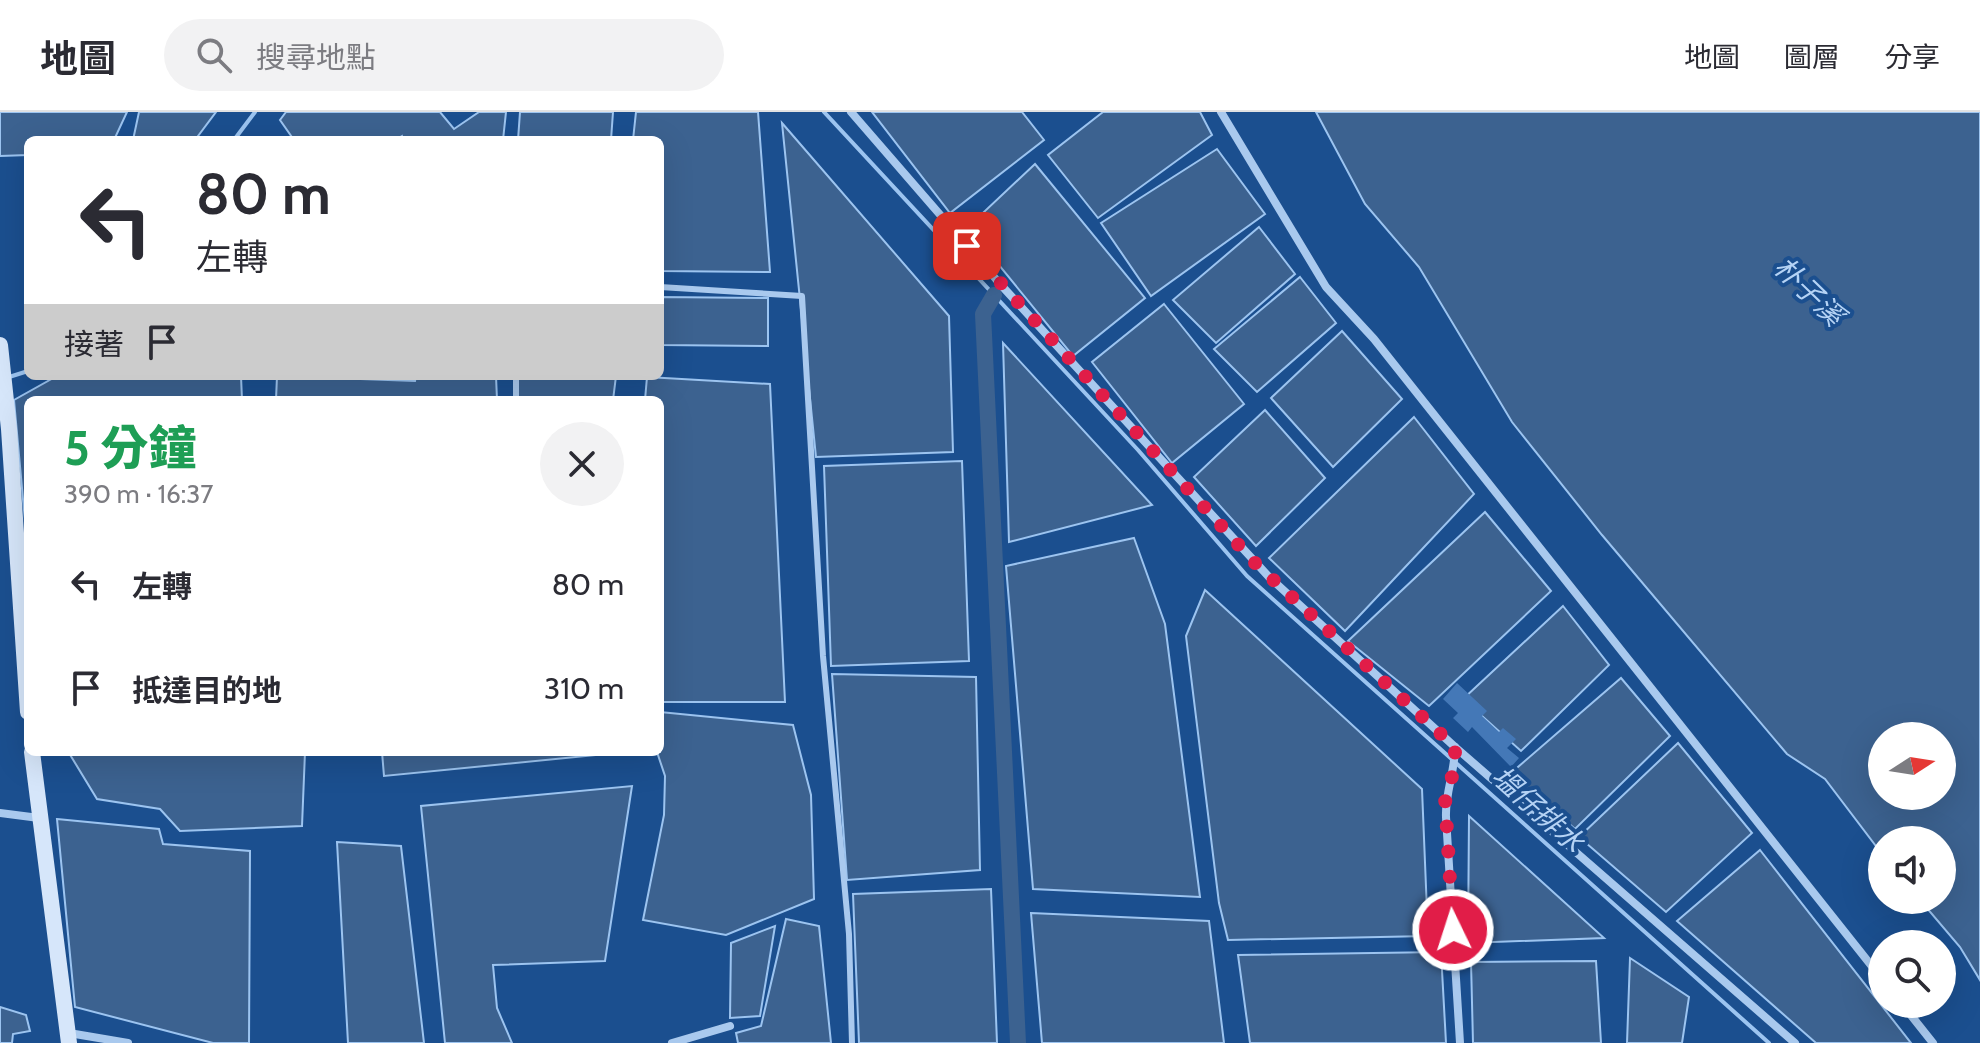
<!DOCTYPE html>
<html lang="zh-TW">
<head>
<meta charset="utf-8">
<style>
  :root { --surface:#fff; --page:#f2f2f3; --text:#2b2b33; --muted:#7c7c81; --line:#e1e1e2 }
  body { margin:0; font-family:Cabin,"Noto Sans TC",sans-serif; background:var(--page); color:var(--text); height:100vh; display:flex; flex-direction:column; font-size:30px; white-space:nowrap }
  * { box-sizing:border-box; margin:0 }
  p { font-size:26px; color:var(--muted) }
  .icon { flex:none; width:44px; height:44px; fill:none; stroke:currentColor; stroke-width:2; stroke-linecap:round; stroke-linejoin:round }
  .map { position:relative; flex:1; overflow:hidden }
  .panel { position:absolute; left:24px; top:284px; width:640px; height:360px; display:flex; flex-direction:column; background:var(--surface); border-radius:12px; box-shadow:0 8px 32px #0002 }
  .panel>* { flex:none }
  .guide { position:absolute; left:24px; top:24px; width:640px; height:244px; border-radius:12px; box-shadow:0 8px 32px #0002; background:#fff; color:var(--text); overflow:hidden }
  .needle { width:52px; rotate:78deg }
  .controls { position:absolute; left:1868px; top:610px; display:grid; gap:16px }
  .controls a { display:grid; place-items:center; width:88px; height:88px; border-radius:50%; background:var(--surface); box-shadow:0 8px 32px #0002; font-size:40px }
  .pin { position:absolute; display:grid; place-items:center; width:68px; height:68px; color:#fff; margin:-34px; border-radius:16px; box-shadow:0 4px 12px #0006 }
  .me { position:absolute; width:88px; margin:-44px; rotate:356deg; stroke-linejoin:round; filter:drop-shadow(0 0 6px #0008) }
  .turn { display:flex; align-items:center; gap:28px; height:168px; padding:0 40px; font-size:36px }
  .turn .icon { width:104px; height:104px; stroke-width:2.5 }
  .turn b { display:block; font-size:56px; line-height:68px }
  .then { display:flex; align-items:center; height:76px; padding:0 40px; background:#0003; gap:16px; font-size:30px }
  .round { display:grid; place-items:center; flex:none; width:84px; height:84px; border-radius:42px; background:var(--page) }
  .summary { display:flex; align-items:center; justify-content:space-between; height:136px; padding:0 40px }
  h1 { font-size:48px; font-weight:800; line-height:60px; color:#1e9e55 }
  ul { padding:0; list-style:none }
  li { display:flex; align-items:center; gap:24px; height:104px; padding:0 40px }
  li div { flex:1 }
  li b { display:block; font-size:30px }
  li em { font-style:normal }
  header { display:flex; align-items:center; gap:48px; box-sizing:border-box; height:112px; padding:0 40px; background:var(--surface); border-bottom:2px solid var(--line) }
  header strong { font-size:38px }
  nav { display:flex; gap:44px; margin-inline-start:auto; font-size:28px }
  .search { width:560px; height:72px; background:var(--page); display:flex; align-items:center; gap:20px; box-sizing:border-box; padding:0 28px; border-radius:44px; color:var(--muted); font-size:30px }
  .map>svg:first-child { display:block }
  .water { fill:#3c6290; stroke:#9cc4f0; stroke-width:2; fill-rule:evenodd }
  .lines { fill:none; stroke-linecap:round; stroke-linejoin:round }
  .stream { stroke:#9cc4f0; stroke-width:4 }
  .canal { stroke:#3c6290; stroke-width:16 }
  .building { fill:#4478b7 }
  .lane { stroke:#a9c9ee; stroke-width:6 }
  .street { stroke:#a9c9ee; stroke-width:8 }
  .secondary { stroke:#d6e6fa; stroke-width:16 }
  .route { stroke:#e11d48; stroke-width:14; stroke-dasharray:0 25.2 }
  .labels { text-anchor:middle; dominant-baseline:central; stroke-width:8; stroke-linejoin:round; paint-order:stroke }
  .water-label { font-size:28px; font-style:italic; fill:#b5d3f5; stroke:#1b4f8f }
</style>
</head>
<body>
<header>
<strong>地圖</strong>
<div class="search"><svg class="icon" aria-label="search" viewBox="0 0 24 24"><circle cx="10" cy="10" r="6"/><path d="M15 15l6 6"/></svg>搜尋地點</div>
<nav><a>地圖</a><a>圖層</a><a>分享</a></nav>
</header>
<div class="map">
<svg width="1980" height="931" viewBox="0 0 1980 931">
  <rect width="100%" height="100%" fill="#1b4f8f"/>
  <!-- water -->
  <g class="water">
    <polygon points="0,0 127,0 114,28 28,28 28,43 0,44"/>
    <polygon points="139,0 216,0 195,28 133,28"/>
    <polygon points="286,0 440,0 454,17 479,0 506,0 503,28 403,28 402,24 395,28 294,28 280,8"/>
    <polygon points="520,0 613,0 611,28 518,28"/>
    <polygon points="636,0 758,0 770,160 660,159 660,28 633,28"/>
    <polygon points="872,0 1022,0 1044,28 950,101"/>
    <polygon points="1103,0 1200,0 1212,23 1098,106 1048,43"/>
    <path d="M1316 0H1980V868L1960 835 1920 788H1942V728H1882V742L1825 667 1787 642 1602 423 1512 310 1419 155 1365 92ZM1942 624V684H1882V624Z"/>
    <polygon points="782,11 949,204 953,340 816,345"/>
    <polygon points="1217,37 1265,102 1151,184 1101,111"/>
    <polygon points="1035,52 1145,186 1073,244 968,115"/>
    <polygon points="1259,115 1295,162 1216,231 1173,188"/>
    <polygon points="1300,165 1336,211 1257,280 1214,237"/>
    <polygon points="660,185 768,186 768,234 660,233"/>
    <polygon points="1164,192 1244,292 1172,351 1092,250"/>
    <polygon points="1342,219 1402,287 1333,355 1271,286"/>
    <polygon points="1003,231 1152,393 1009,430"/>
    <polygon points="57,264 241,264 242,288 28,288 28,442 14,288"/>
    <polygon points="277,264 415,269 416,264 496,264 497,288 276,288"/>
    <polygon points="517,264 616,264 613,288 518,288"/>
    <polygon points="647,265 770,272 785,590 660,590 660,288 645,288"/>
    <polygon points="1265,298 1325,366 1256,434 1194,365"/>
    <polygon points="1414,305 1474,382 1345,519 1269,446"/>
    <polygon points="962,349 969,549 831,554 824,354"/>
    <polygon points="1485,400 1551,479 1429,594 1348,529"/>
    <polygon points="1134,426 1165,512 1200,785 1033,777 1006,454"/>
    <polygon points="1205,478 1422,677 1428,824 1228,828 1219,791 1186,524"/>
    <polygon points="1563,494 1609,553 1521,639 1463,587"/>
    <polygon points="832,562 976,565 980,758 847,768"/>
    <polygon points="1621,566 1670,624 1575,717 1511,661"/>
    <polygon points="660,600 793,613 811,683 814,787 726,823 643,808 664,703 665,664 657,640 660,640"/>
    <polygon points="1678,631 1752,721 1666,800 1579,725"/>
    <polygon points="305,640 302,714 180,719 160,697 97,687 69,641"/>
    <polygon points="382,640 626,640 384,664"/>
    <polygon points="632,674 605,849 493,853 497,896 512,931 445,931 421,694"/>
    <polygon points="1469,704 1604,826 1468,831"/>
    <polygon points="57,707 159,717 163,732 250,739 249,931 213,931 75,895"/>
    <polygon points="337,730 401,734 424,931 348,931"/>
    <polygon points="1760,738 1911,931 1816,931 1677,809"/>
    <polygon points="991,777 997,931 859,931 853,782"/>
    <polygon points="1031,801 1209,809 1224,931 1042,931"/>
    <polygon points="786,807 819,814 831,931 738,931 736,921 761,914"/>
    <polygon points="775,814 760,904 730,906 731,831"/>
    <polygon points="1441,840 1446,931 1250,931 1238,843"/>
    <polygon points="1630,846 1689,885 1682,931 1627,931"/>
    <polygon points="1596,849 1601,931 1473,931 1471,850"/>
    <polygon points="0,895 26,903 30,919 13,922 12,931 0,931"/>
  </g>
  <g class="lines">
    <!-- stream -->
    <g class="stream">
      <polyline points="824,0 1138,338 1247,464 1769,931"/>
      <polyline points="234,28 255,0"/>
      <polyline points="6,266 28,259"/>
    </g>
    <!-- canal -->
    <polyline class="canal" points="994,183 983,202 1018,931"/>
  </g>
  <!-- building -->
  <polygon class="building" points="1457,571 1487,599 1482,604 1499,620 1503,616 1516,627 1507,636 1519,646 1511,655 1472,615 1468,620 1453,606 1458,601 1443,587"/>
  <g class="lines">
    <!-- lane -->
    <g class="lane">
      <polyline points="660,175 802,184 823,544 849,822 852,931"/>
      <polyline points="516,288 516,264"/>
    </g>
    <!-- street -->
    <g class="street">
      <polyline points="851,0 1001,173 1269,465 1455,635 1795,931"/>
      <polyline points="1221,0 1326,175 1374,227 1882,867"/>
      <path d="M1455 635C1455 660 1445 681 1446 705L1460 931"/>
      <polyline points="0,701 39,706"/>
      <polyline points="1902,892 1933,931"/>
      <polyline points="69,921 128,931"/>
      <polyline points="672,931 730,914"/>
    </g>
    <!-- secondary -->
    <g class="secondary">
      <polyline points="0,233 9,317 28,600"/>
      <polyline points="32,640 69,931"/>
    </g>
  </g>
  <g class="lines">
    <!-- route -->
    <polyline class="route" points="967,134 1255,451 1455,635 1455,656 1445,685 1453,818"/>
  </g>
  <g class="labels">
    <!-- water labels -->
    <g class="water-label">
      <text transform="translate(1809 179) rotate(44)">朴子溪</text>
      <text transform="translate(1538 697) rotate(42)">塭仔排水</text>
    </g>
  </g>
</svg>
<div class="controls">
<a><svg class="needle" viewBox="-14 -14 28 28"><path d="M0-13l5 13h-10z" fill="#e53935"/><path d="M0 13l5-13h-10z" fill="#7c7c81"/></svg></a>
<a><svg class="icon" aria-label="sound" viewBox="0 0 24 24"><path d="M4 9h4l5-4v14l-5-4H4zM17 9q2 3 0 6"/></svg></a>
<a><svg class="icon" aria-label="search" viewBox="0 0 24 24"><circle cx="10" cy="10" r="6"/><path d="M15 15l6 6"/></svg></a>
</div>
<div class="pin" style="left:967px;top:134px;background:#d93025"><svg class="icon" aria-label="arrive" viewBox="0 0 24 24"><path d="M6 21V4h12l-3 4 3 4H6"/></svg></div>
<svg class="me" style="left:1453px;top:818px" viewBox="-20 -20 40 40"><circle r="17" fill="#e11d48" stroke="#fff" stroke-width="3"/><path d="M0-11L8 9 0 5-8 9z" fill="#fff"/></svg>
<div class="guide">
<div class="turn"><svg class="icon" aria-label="left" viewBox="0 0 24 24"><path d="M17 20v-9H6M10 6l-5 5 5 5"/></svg><div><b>80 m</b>左轉</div></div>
<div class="then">接著<svg class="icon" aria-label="arrive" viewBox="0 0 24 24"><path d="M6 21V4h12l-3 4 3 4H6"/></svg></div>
</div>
<section class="panel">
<div class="summary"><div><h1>5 分鐘</h1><p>390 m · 16:37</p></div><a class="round"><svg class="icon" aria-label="close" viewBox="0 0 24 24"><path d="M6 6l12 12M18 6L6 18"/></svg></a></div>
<ul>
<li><svg class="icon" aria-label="left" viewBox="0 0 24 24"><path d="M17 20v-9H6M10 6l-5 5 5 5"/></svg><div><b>左轉</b></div><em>80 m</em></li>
<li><svg class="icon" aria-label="arrive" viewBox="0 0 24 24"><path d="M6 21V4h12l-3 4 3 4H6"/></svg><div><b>抵達目的地</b></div><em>310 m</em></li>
</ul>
</section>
</div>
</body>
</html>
